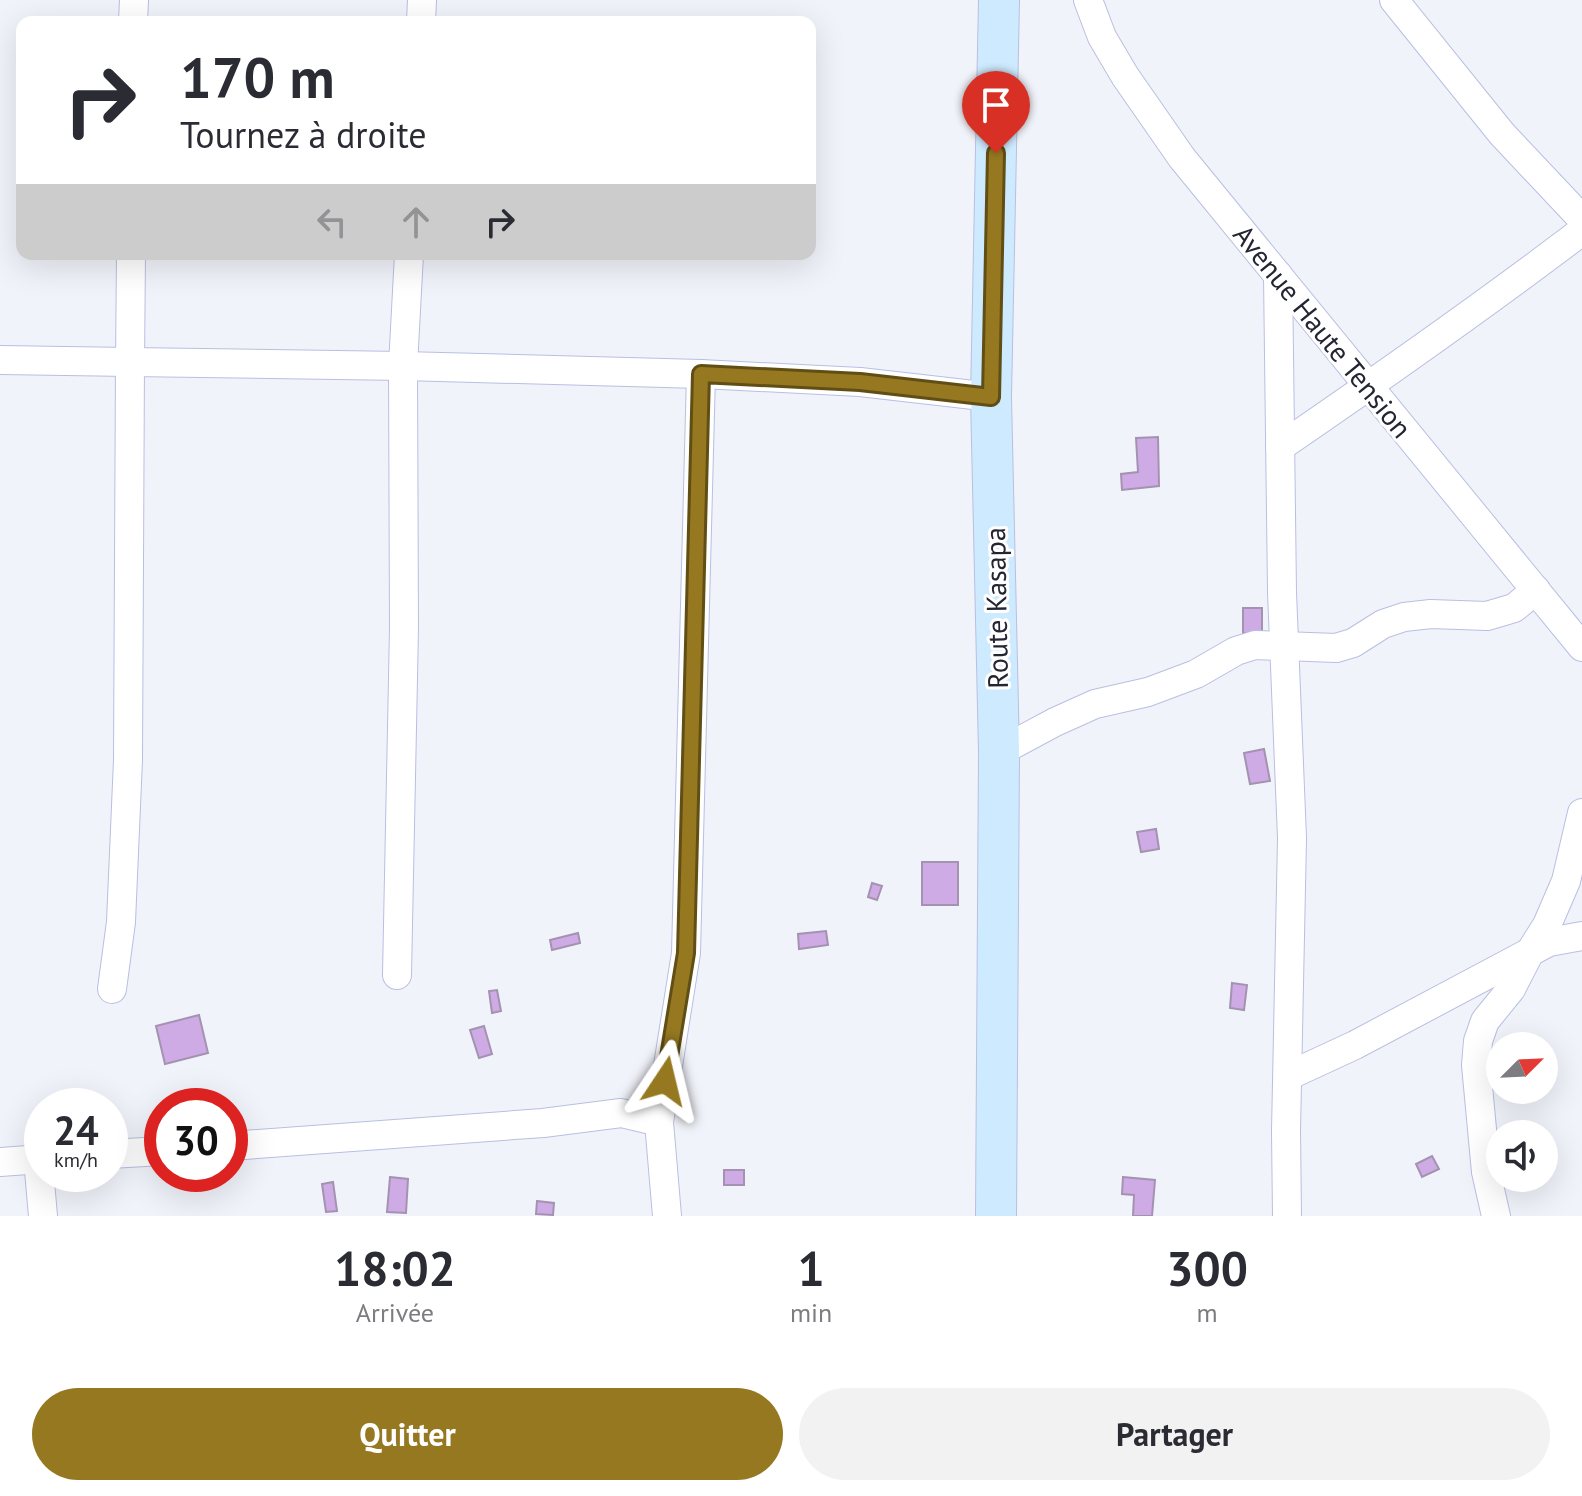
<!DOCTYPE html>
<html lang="fr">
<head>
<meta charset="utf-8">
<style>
  :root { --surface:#fff; --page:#f2f2f3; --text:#2b2b33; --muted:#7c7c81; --accent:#957820 }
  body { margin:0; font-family:"PT Sans",sans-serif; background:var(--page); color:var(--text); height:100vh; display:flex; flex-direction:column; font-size:30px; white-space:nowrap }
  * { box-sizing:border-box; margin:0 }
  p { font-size:26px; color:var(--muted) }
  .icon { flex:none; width:44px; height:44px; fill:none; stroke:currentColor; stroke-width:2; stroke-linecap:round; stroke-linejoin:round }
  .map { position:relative; height:1216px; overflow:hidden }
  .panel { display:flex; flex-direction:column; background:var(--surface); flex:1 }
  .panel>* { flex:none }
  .top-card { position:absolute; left:16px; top:16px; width:800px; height:244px; border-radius:16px; box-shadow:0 8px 32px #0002; background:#fff; color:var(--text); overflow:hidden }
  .needle { width:52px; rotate:66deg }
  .tools { position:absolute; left:1486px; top:1032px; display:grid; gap:16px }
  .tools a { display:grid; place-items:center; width:72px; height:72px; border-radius:50%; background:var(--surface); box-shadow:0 8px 32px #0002; font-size:40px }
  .speed { position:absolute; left:24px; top:1088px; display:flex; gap:16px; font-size:40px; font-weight:700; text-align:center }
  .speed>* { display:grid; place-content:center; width:104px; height:104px; border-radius:50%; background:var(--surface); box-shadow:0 8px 32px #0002; line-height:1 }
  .speed small { font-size:20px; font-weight:400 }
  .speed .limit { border:12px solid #d22; background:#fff; color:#111 }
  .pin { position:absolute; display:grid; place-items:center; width:68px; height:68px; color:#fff; margin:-82px -34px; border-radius:50% 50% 50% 0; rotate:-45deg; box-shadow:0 0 8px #0007 }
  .pin .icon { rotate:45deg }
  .me { position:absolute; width:88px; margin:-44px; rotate:10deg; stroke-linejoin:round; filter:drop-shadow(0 0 6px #0008) }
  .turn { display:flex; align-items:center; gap:28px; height:168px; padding:0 32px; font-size:36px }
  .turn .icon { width:104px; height:104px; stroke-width:2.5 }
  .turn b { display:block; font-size:56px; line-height:68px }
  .lanes { display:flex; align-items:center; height:76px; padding:0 32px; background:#0003; justify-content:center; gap:40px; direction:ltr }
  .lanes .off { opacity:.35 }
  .eta { display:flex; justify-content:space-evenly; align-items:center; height:136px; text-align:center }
  .eta b { font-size:48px; font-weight:600; line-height:56px }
  .button { display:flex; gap:16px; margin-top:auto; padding:16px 32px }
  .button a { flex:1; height:92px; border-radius:48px; background:var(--accent); color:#fff; font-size:32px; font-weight:600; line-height:92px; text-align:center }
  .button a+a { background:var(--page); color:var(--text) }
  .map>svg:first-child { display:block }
  .building { fill:#ceabe5; stroke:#a492b1; stroke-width:2 }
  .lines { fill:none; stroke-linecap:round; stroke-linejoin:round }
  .minor-casing { stroke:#b9bfe2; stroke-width:30 }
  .secondary-casing { stroke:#b9bfe2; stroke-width:42 }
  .minor { stroke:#fff; stroke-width:28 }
  .secondary { stroke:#ceeafe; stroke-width:40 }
  .route-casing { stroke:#614e15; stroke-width:20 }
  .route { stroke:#957820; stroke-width:14 }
  .labels { text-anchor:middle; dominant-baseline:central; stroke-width:6; stroke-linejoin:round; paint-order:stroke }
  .street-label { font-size:28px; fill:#232532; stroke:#fff }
</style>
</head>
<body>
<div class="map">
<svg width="1582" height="1216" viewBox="0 0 1582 1216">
  <rect width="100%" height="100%" fill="#f1f3fa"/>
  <!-- building -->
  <g class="building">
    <polygon points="1158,437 1159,486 1122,490 1121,474 1138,472 1136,438"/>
    <rect x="1243" y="608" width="19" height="25"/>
    <polygon points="1264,749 1270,781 1250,784 1244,753"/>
    <polygon points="1156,829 1159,849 1141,852 1137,832"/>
    <rect x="922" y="862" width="36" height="43"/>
    <polygon points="872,883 882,886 877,900 868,897"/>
    <polygon points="826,931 828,945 799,949 798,934"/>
    <polygon points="578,933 580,943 552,950 550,940"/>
    <polygon points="1232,983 1247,985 1244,1010 1230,1008"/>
    <polygon points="497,990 501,1011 492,1013 489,991"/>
    <polygon points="199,1015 208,1053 165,1064 156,1026"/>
    <polygon points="484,1026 492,1054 479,1058 470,1030"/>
    <polygon points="1432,1156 1439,1169 1422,1177 1416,1164"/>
    <rect x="724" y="1170" width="20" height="15"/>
    <polygon points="390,1177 408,1179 406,1213 387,1212"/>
    <polygon points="1123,1177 1155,1180 1152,1216 1133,1216 1134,1195 1122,1194"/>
    <polygon points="333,1182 337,1211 326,1212 322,1184"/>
    <polygon points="537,1201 554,1203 553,1215 536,1214"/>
  </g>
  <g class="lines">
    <!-- minor casing -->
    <g class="minor-casing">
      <g id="minor">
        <polyline points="1088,0 1102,37 1125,76 1182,158 1582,647"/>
        <polyline points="1394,0 1502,134 1582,219"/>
        <polyline points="133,22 134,0"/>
        <polyline points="421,22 422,0"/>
        <polyline points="1278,275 1282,592 1292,838 1286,1131 1287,1216"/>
        <polyline points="0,360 130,362 131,254"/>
        <path d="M1280 447C1382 377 1483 306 1582 231"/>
        <polyline points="999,752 1055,722 1095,704 1148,692 1196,674 1236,651 1255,645 1336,648 1353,643 1383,624 1404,617 1431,614 1487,616 1514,608 1536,590"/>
        <polyline points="397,975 404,628 403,366 409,254"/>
        <polyline points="112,989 121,922 128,760 130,362 403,366 701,374 860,382 991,397"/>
        <polyline points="1288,1076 1355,1045 1549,942 1582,936"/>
        <polyline points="230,1146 543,1123 621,1113 659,1122"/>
        <polyline points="110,1154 162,1151"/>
        <polyline points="38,1159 43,1216"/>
        <polyline points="0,1162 42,1159"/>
        <polyline points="667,1216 659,1122 686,953 701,374"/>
        <polyline points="1496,1216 1486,1172 1476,1065 1478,1041 1485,1021 1511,989 1530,952 1547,925 1566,881 1582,813"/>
      </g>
    </g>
    <!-- secondary casing -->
    <g class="secondary-casing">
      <polyline id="secondary" points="996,1216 999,752 991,397 999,0"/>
    </g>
    <!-- minor -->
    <use href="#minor" class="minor"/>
    <!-- secondary -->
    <use href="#secondary" class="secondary"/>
  </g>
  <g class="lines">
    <!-- route casing -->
    <g class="route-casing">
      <polyline id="route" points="665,1081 686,953 701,374 860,382 991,397 996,153"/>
    </g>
    <!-- route -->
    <use href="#route" class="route"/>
  </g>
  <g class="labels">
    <!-- street labels -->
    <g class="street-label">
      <text transform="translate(1323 331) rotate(51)">Avenue Haute Tension</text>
      <text transform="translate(996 608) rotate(-91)">Route Kasapa</text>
    </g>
  </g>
</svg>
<div class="tools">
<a><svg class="needle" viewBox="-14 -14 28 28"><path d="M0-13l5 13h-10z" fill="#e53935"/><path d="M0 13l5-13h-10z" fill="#7c7c81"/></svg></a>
<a><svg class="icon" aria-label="sound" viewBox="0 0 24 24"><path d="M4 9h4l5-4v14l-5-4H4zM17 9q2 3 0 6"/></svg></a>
</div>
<div class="speed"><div>24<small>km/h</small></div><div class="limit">30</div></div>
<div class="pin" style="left:996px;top:153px;background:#d93025"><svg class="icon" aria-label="arrive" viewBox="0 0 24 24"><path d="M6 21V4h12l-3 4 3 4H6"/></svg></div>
<svg class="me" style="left:665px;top:1081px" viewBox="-20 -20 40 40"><path d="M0-17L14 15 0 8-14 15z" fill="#957820" stroke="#fff" stroke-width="4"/></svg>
<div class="top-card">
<div class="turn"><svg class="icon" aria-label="right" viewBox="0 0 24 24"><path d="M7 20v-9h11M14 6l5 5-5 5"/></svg><div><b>170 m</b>Tournez à droite</div></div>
<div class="lanes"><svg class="icon off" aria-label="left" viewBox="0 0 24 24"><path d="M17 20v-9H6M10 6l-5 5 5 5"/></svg><svg class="icon off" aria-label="ahead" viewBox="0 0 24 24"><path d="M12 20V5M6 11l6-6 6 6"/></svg><svg class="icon" aria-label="right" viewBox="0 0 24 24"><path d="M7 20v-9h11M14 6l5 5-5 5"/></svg></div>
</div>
</div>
<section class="panel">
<div class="eta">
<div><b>18:02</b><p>Arrivée</p></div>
<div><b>1</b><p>min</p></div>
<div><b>300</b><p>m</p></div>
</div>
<div class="button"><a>Quitter</a><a>Partager</a></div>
</section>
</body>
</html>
